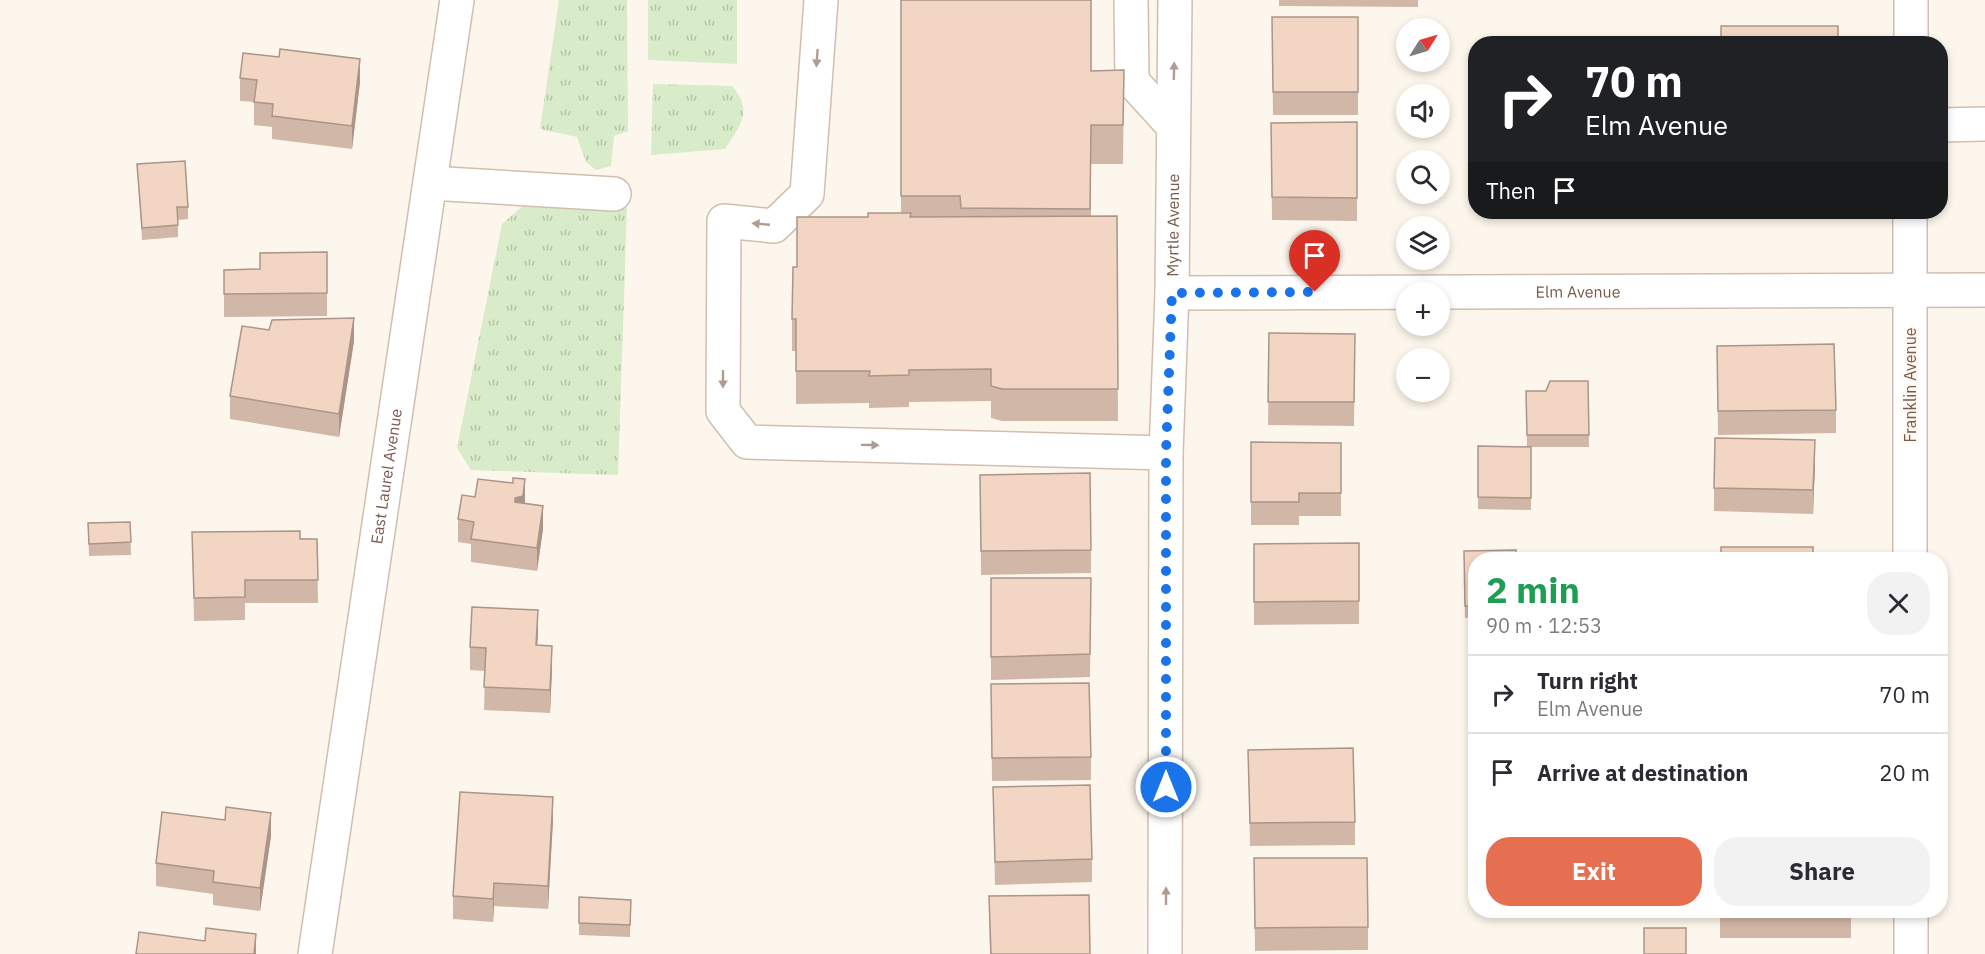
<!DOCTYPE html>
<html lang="en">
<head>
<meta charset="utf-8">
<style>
  :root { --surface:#fff; --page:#f2f2f3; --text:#2b2b33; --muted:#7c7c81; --line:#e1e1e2; --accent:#e76f51 }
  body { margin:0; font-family:"IBM Plex Sans",sans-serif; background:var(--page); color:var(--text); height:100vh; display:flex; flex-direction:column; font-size:22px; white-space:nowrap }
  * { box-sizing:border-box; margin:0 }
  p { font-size:20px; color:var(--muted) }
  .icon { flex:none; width:33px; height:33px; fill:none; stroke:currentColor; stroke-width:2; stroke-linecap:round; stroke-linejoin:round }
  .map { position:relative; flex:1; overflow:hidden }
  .drawer { position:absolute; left:1468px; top:552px; width:480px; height:366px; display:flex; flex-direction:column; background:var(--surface); border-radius:24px; box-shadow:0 3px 9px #0003 }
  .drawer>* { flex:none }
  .banner { position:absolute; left:1468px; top:36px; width:480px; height:183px; border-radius:24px; box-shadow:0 3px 9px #0003; background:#202124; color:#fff; overflow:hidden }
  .needle { width:39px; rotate:53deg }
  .tools { position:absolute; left:1396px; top:18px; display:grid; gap:12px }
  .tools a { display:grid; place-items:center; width:54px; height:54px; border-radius:50%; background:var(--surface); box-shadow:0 3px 9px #0003; font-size:30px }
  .pin { position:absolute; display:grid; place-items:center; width:51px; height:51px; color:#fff; margin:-62px -26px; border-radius:50% 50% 50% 0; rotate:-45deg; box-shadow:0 0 6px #0007 }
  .pin .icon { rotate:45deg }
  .me { position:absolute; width:66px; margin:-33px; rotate:0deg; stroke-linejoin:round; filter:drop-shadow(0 0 4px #0008) }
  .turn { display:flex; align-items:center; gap:21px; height:126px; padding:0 18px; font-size:27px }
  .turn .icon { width:78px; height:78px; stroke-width:2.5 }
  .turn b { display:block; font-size:42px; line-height:51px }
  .then { display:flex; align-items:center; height:57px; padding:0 18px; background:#0003; gap:12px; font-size:22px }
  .round { display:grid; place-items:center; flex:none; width:63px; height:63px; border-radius:24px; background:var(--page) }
  .overview { display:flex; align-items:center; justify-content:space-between; height:102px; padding:0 18px }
  h1 { font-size:36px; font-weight:700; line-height:45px; color:#1e9e55 }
  .button { display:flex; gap:12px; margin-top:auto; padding:12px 18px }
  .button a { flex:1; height:69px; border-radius:24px; background:var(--accent); color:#fff; font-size:24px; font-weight:700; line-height:69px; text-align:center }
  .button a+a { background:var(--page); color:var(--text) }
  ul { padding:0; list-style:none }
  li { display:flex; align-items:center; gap:18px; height:78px; padding:0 18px; border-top:2px solid var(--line) }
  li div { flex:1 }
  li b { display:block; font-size:22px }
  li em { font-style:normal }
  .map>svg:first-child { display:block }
  .grass { fill:url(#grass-tufts) }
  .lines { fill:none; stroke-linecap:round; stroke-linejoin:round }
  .minor-casing { stroke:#d1beb0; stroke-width:36 }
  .minor { stroke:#fff; stroke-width:33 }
  .wall { fill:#d1b7a8 }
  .shaded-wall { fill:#aa9588 }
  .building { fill:#f3d5c3; stroke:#aa9588; stroke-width:1.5 }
  .oneway { fill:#af9d94 }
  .route { stroke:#1a73e8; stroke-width:10; stroke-dasharray:0 18 }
  .labels { text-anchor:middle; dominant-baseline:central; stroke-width:6; stroke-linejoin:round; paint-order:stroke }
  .street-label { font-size:16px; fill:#7a5c4d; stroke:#fffaf3 }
</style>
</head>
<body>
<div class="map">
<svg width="1985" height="954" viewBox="0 0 1985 954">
  <defs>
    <pattern id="grass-tufts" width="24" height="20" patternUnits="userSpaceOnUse" patternTransform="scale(1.5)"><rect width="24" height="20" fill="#d8ecc9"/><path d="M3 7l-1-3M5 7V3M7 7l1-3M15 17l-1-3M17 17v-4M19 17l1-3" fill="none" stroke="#b4c2a5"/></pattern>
  </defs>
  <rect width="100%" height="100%" fill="#fdf6ec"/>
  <!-- grass -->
  <g class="grass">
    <polygon points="559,0 627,0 628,131 614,136 611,166 596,170 586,162 577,137 540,129"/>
    <polygon points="648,0 737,0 737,64 648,60"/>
    <path d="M653 84 732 86C754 111 740 126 725 149L651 155Z"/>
    <polygon points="524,205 627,208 618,475 471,470 457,448 502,224"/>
  </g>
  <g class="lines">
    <!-- minor casing -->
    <g class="minor-casing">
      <g id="minor">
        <polyline points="821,0 807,194 774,226 724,221 723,411 747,442 1166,453"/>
        <polyline points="1131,0 1132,81 1173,126"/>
        <polyline points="1911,44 1911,0"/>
        <polyline points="1941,125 1985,124"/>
        <polyline points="430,183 614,194"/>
        <polyline points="1910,212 1910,560"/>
        <path id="s1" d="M1172 293 1985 290"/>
        <polyline points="1911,910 1911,954"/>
        <path id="s2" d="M315 954 457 0"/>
        <path id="s3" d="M1165 954 1166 453 1172 293 1175 0"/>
      </g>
    </g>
    <!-- minor -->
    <use href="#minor" class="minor"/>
  </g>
  <!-- wall -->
  <g class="wall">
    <polygon points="901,0 1091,71 1124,70 1123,164 1091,164 1091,216 1117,216 1118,421 1002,421 991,418 991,401 909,402 909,407 869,408 869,403 796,404 796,351 792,351 792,319 797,267 868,217 868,213 901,213"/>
    <polygon points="1279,0 1418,0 1418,7 1279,6"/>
    <polygon points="1272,17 1358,17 1358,115 1273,115"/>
    <polygon points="240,78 360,82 352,149 272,139 272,127 254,125 254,102 240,101"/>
    <polygon points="1357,122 1357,221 1272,220 1271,123"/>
    <polygon points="137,164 188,207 188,219 178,220 178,237 142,240"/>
    <polygon points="1720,212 1835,212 1835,217 1720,215"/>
    <polygon points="327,252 327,316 224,317 224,270 260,269"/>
    <polygon points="269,330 354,341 339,437 230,419 230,396"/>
    <polygon points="1269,333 1355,334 1354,426 1268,425"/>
    <polygon points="1717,346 1836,410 1836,433 1718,435"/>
    <polygon points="1588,381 1589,447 1531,447 1531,510 1478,509 1478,446 1527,447 1526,391 1546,391"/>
    <polygon points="1251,442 1341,443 1341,516 1299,516 1299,525 1251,525"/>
    <polygon points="1815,463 1813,514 1714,511 1714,488"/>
    <polygon points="980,475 1091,550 1091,573 981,575"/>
    <polygon points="525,503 543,529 537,571 471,562 471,544 458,542 458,519"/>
    <polygon points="130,522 131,555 89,556 88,523"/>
    <polygon points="192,532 317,539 318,603 245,603 245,620 194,621"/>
    <polygon points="1359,543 1359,624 1254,625 1254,544"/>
    <polygon points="1464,551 1476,560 1476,618 1465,618"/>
    <polygon points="991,578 1091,578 1090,677 991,680"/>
    <polygon points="538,633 537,645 552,669 550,713 484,710 485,671 470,670 470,647"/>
    <polygon points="991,684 1091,757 1091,780 992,781"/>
    <polygon points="1248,750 1355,822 1355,845 1250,846"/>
    <polygon points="993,787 1092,859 1092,882 995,885"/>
    <polygon points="553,820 548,909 494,906 493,922 453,919 453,896"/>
    <polygon points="271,836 260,911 213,905 213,894 156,886 156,863"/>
    <polygon points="1254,881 1368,927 1368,950 1255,951"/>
    <polygon points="989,896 1090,954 990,954"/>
    <polygon points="579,897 631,900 630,937 579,935"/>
    <rect x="1720" y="910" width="131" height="28"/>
  </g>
  <!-- shaded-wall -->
  <g class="shaded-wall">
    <polygon points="360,59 360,82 352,149 352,126"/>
    <polygon points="354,318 354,341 339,437 339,414"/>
    <polygon points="1815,440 1815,463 1813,514 1813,490"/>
    <polygon points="525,479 525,502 523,520 515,521 515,498"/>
    <polygon points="543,506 543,529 537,571 537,548"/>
    <polygon points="538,610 538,633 536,668 536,645"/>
    <polygon points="552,646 552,669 550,713 550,690"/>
    <polygon points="553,797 553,820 548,909 548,886"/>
    <polygon points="271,813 271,836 260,911 260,888"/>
    <polygon points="494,883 494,906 493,922 493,899"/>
    <polygon points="256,934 256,954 254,954"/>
  </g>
  <!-- building -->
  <g class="building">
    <polygon points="901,0 1091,0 1091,71 1124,70 1123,125 1091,125 1090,209 961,208 960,196 901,196"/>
    <polygon points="1272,17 1358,17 1358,92 1273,92"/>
    <rect x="1721" y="26" width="117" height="18"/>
    <polygon points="280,49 360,59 352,126 272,116 273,104 254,102 257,80 240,78 243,53 279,57"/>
    <polygon points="1357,122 1357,198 1272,197 1271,123"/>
    <polygon points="185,161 188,207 177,207 178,225 142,228 137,164"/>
    <polygon points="868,213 911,213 910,217 1117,216 1118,389 1002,389 991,386 991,369 909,370 909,375 869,376 870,371 796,371 796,319 792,319 793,267 797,267 797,217 868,217"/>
    <polygon points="327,252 327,293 224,294 224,270 260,269 260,253"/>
    <polygon points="354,318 339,414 230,396 242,326 269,330 272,320"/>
    <polygon points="1269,333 1355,334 1354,402 1268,402"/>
    <polygon points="1834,344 1836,410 1718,411 1717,346"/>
    <polygon points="1550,381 1588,381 1589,435 1527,435 1526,391 1546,391"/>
    <polygon points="1715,438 1815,440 1813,490 1714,488"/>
    <polygon points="1251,442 1341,443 1341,493 1299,493 1299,502 1251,502"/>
    <polygon points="1478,446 1531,447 1531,498 1478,497"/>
    <polygon points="1090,473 1091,550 981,551 980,475"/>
    <polygon points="513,478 525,479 523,496 515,498 515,502 543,506 537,548 471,539 474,522 458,519 462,495 475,497 478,479 513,483"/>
    <polygon points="130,522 131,542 89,544 88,523"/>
    <polygon points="300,531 300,539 317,539 318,580 245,580 245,597 194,598 192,532"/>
    <polygon points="1359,543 1359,601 1254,602 1254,544"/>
    <polygon points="1721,547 1813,547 1813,560 1702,560 1702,553 1721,553"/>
    <polygon points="1516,550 1516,560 1476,560 1476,606 1465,606 1464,551"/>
    <polygon points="991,578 1091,578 1090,654 991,657"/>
    <polygon points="472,607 538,610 536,645 552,646 550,690 484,687 486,648 470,647"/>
    <polygon points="1089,683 1091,757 992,758 991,684"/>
    <polygon points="1353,748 1355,822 1250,823 1248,750"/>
    <polygon points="1090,785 1092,859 995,862 993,787"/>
    <polygon points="460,792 553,797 548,886 494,883 493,899 453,896"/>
    <polygon points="226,807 271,813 260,888 213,882 214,871 156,863 162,812 225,820"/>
    <polygon points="1254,858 1367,858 1368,927 1255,928"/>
    <polygon points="1089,895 1090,954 991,954 989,896"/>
    <polygon points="579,897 631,900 630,925 579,923"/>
    <rect x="1720" y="910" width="131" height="5"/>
    <polygon points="206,928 256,934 254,954 136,954 139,932 205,941"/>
    <rect x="1644" y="928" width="42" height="26"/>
  </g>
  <!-- one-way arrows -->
  <defs><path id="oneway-solid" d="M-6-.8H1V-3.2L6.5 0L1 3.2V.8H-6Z" transform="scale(1.5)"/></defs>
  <g class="oneway">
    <use href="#oneway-solid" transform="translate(817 58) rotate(94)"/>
    <use href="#oneway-solid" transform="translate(1174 71) rotate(-89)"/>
    <use href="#oneway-solid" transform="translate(761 224) rotate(-175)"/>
    <use href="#oneway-solid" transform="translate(723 379) rotate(90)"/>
    <use href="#oneway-solid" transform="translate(870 445) rotate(1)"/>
    <use href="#oneway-solid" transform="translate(1166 896) rotate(-90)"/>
  </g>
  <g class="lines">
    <!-- route -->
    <polyline class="route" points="1166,787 1166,453 1172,293 1315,292"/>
  </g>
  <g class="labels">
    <!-- street labels -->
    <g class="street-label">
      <text stroke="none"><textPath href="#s3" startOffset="729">Myrtle Avenue</textPath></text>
      <text stroke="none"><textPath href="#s1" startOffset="406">Elm Avenue</textPath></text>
      <text transform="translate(1910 385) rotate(-90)">Franklin Avenue</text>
      <text stroke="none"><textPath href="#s2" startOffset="483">East Laurel Avenue</textPath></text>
    </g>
  </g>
</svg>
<div class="tools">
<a><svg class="needle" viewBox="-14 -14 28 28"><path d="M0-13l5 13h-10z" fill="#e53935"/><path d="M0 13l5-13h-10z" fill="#7c7c81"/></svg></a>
<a><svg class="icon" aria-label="sound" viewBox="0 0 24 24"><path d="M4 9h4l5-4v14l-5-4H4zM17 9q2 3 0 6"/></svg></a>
<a><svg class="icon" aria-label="search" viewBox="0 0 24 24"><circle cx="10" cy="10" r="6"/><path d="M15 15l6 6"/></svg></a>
<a><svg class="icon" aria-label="layers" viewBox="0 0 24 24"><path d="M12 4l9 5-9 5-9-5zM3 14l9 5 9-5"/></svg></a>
<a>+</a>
<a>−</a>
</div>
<div class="pin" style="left:1315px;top:292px;background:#d93025"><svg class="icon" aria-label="arrive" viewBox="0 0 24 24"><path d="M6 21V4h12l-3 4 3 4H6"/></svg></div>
<svg class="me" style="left:1166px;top:787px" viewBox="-20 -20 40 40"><circle r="17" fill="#1a73e8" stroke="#fff" stroke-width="3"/><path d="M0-11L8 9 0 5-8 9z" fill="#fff"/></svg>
<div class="banner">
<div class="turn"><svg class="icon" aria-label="right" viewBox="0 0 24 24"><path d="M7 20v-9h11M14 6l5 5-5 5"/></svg><div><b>70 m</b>Elm Avenue</div></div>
<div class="then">Then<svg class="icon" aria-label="arrive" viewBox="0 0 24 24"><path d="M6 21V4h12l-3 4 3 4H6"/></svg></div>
</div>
<section class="drawer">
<div class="overview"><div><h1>2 min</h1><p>90 m · 12:53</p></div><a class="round"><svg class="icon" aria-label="close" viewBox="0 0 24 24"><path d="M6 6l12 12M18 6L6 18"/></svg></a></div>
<ul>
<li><svg class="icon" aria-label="right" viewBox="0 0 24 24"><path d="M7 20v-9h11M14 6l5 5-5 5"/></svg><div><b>Turn right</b><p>Elm Avenue</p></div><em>70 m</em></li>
<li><svg class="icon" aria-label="arrive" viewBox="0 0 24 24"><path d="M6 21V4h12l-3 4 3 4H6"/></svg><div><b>Arrive at destination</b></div><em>20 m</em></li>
</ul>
<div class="button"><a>Exit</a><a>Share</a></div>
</section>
</div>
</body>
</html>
